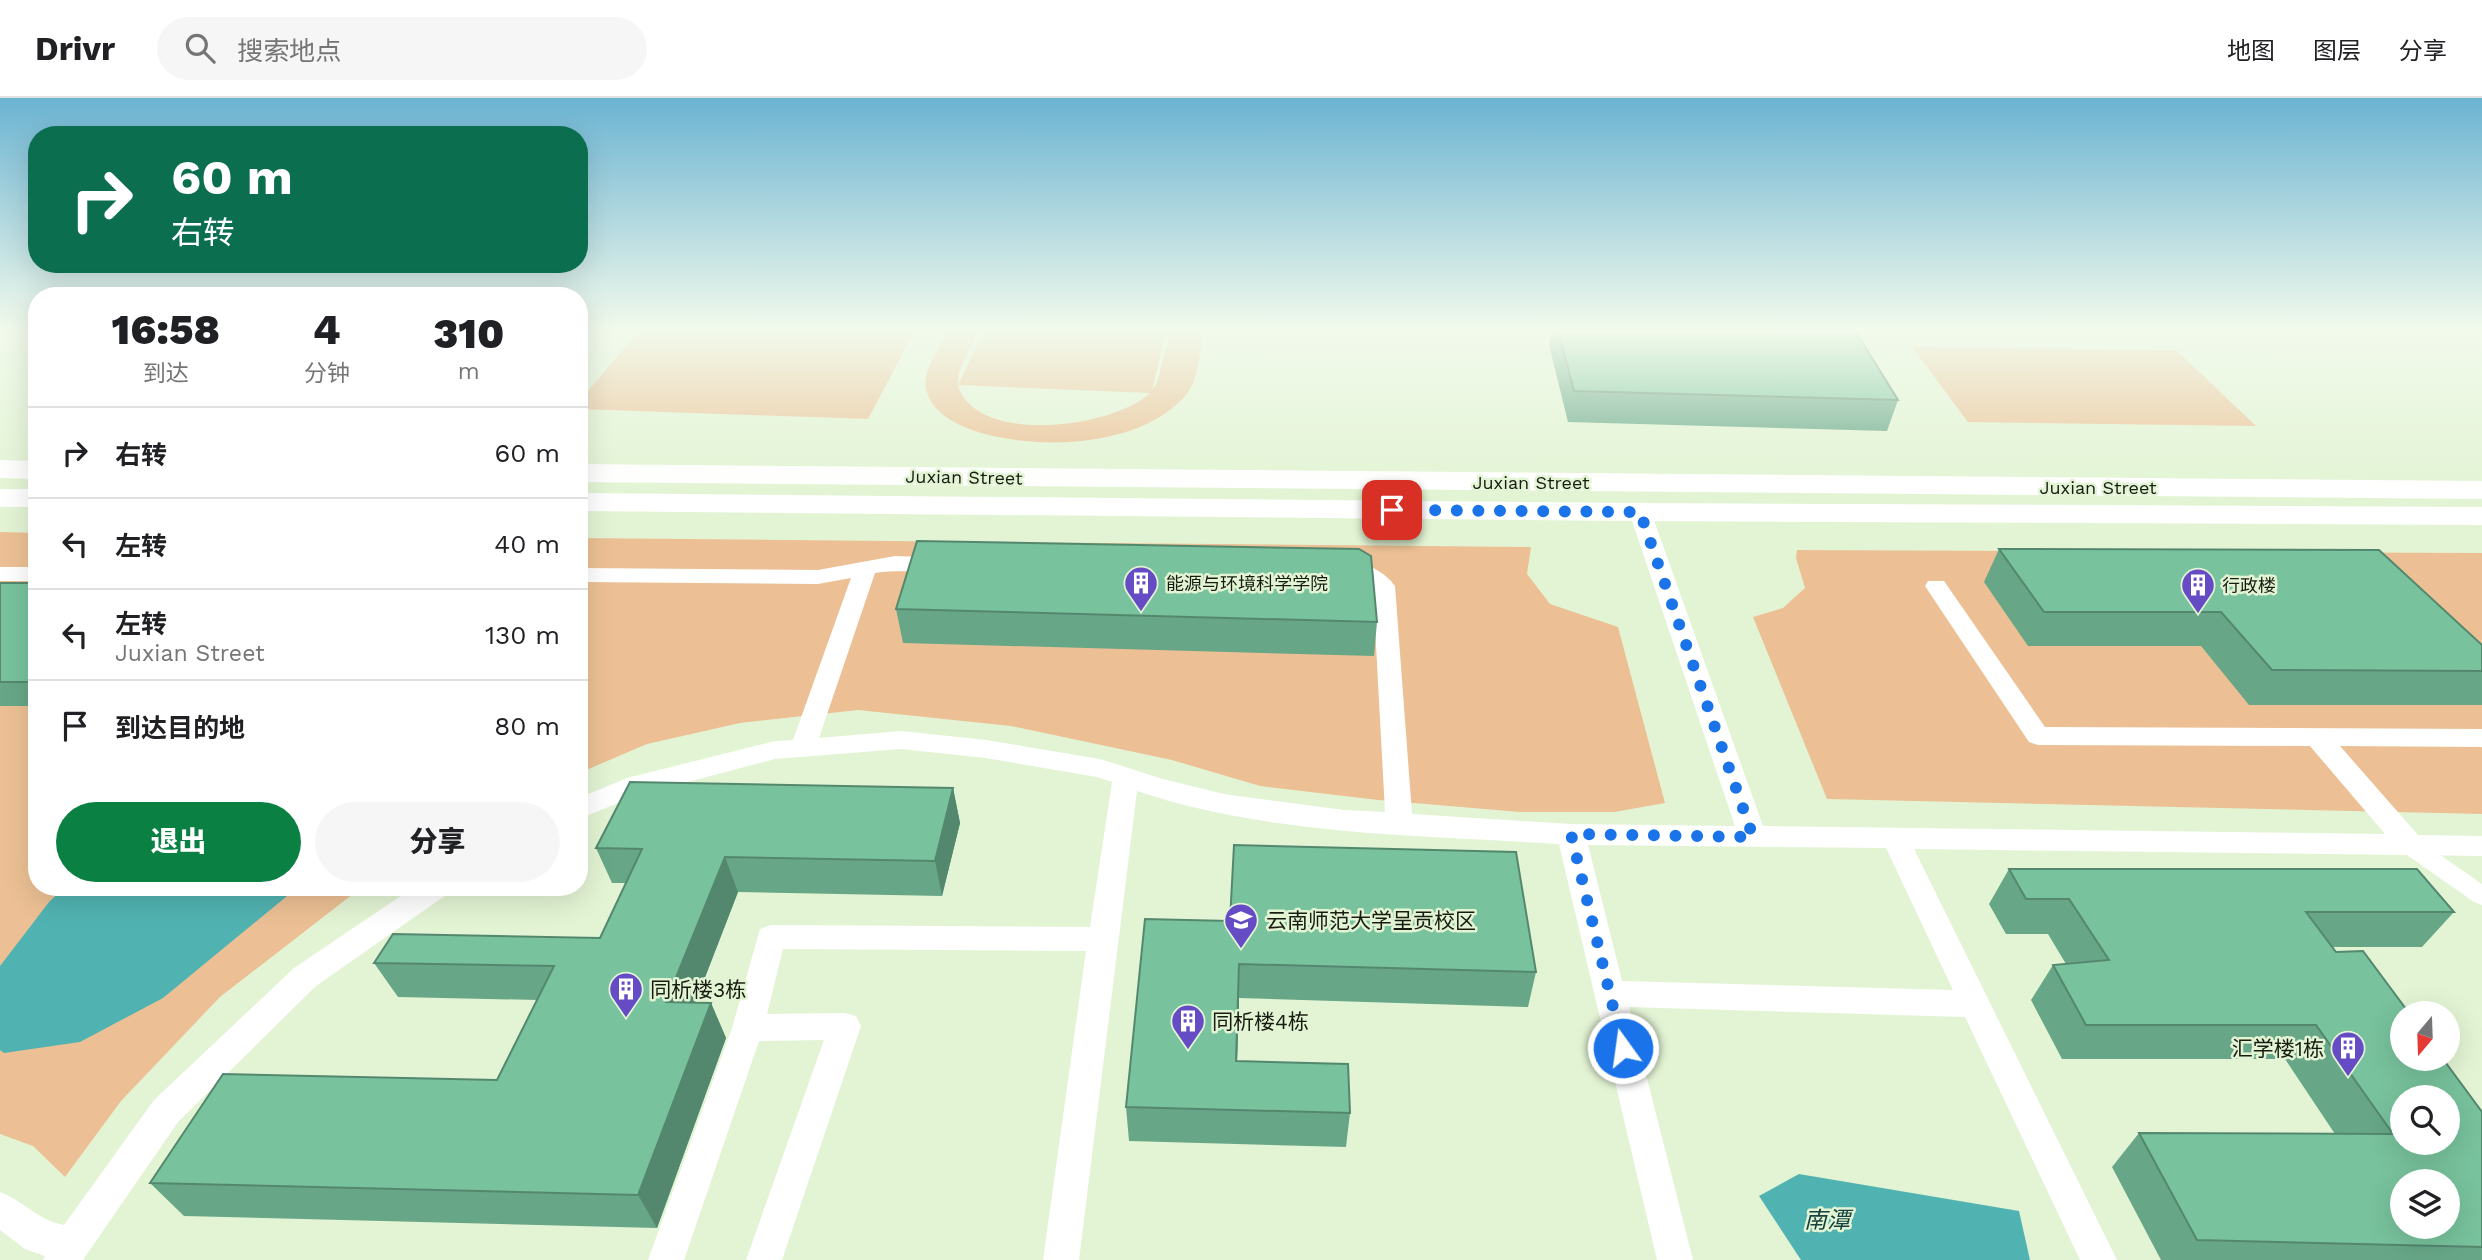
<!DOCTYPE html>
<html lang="zh">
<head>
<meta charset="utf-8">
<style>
  :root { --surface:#fff; --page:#f6f6f6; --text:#202124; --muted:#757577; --line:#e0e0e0; --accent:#0b8043 }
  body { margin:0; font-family:"Work Sans","Noto Sans SC",sans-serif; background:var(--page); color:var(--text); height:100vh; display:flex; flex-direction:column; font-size:26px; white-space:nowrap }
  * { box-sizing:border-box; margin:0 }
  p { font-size:23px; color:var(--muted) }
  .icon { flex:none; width:38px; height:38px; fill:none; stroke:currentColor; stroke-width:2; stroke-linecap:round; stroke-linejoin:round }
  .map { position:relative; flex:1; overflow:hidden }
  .panel { position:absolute; left:28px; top:189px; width:560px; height:609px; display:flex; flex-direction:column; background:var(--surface); border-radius:28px; box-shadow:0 7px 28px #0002 }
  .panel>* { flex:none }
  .banner { position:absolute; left:28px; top:28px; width:560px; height:147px; border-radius:28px; box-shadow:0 7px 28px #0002; background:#0b6e4f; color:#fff; overflow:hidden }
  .needle { width:46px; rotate:199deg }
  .tools { position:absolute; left:2390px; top:903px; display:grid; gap:14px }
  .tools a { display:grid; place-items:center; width:70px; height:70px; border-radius:50%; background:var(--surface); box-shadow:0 7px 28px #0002; font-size:35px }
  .pin { position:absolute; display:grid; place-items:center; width:60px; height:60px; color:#fff; margin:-30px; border-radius:14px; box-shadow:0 4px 10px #0006 }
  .me { position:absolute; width:77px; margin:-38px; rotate:346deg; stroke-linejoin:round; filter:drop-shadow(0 0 5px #0008) }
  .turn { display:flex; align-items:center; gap:24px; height:147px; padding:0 28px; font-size:32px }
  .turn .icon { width:91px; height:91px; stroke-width:2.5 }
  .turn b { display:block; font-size:49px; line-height:60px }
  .eta { display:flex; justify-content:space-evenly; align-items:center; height:119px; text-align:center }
  .eta b { font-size:42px; font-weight:800; line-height:49px }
  .primary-button { display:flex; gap:14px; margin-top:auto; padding:14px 28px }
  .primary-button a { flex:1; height:80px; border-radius:42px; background:var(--accent); color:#fff; font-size:28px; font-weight:800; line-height:80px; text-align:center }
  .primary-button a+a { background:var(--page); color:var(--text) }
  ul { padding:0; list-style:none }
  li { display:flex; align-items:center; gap:21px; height:91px; padding:0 28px; border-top:2px solid var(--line) }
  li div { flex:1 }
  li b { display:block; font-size:26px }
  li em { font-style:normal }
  header { display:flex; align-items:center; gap:42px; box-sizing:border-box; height:98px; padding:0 35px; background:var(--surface); border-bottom:2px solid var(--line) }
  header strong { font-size:33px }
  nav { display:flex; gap:38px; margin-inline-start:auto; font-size:24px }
  .search { width:490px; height:63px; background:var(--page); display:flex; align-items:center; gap:18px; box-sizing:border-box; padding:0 24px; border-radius:38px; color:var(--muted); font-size:26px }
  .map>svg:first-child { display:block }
  .green { fill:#ecc094; fill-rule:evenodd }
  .water { fill:#51b3b1 }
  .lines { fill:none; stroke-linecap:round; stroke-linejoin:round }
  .pedestrian { fill:#fff; fill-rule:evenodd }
  .minor { fill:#fff; fill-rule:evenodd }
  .secondary { fill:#fff; fill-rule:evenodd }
  .wall { fill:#67a787 }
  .shaded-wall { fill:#54886e }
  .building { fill:#78c29d; stroke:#54886e; stroke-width:2; fill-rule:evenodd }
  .route { stroke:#1a73e8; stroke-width:12; stroke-dasharray:0 21.6 }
  .labels { text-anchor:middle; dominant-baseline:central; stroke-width:5; stroke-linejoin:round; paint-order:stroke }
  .street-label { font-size:18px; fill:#171c11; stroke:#e3f4d4 }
  .poi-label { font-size:18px; fill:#171c11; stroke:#e3f4d4; text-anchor:start }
  .near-poi-label { font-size:21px; fill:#171c11; stroke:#e3f4d4; text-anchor:start }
  .near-water-label { font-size:23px; font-style:italic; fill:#144140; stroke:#e3f4d4 }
</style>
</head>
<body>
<header>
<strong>Drivr</strong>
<div class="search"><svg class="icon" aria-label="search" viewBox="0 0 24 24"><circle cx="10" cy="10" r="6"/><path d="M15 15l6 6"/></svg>搜索地点</div>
<nav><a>地图</a><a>图层</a><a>分享</a></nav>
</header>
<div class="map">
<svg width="2482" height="1162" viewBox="0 0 2482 1162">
  <rect width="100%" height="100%" fill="#e3f4d4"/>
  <!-- green -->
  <g class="green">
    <polygon points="641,231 916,231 868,321 579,311 579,303"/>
    <path d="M949 231H979L959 274 958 287 985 231H1167L1152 292 1157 285 1171 231H1204C1200 251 1199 281 1186 297 1141 350 1036 353 975 333 955 326 930 314 926 290 923 270 941 248 949 231ZM958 288 959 287 1150 295C1113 330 978 348 958 288Z"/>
    <polygon points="1912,249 2176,252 2256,328 1968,324"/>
    <polygon points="0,434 37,435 37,789 362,789 220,899 121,1003 65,1079 33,1048 0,1036"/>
    <polygon points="579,440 1531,449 1527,476 1550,506 1618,529 1665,705 1614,714 1520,714 1378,702 1260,688 1172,662 1011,628 858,612 740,625 647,646 579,675"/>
    <polygon points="1797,452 2482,455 2482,716 1827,701 1753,519 1783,510 1805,490 1796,460"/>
  </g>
  <!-- water -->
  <g class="water">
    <polygon points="65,789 298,789 163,900 80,944 4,955 0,952 0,868 49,804"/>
    <polygon points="1799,1076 2019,1113 2030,1162 1801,1162 1759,1098"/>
  </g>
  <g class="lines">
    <!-- pedestrian -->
    <polygon class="pedestrian" points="2412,741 2420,743 2482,786 2482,807 2474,804 2404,755 2401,749 2404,743"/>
    <!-- minor -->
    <g class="minor">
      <path d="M1640 408 1647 410 1651 414 1763 728 2385 736 2310 648 2038 647 2029 644 1925 488 1928 483H1944L2045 629 2482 631V649L2340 648 2418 737 2482 738V758L1914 751 2117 1162H2080L1965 919 1629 909 1693 1162H1657L1559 746C1421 737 1270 738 1137 693L1079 1162H1043L1086 853 783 851 767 916 845 915 856 918 861 928 782 1162H746L824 942 759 943 684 1162H648L732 930 760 831 771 827 1090 829 1112 684 1097 679 986 660 901 651 775 661 635 698 579 721V700L627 680 775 643 793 642 851 480 818 486 579 484V470L818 472 895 458 949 460 952 465 949 470C925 476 899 471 875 475L819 640 901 633 986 642 1100 661 1163 681 1224 696 1344 712 1385 714 1373 491 1347 475 1337 473 1334 468 1337 463C1356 459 1384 472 1395 488L1412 716 1571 726 1735 728 1629 414 1633 410ZM1588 747 1886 750 1953 892 1622 883Z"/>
      <rect x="0" y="469" width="37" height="14"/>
      <path d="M414 789H450L446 797 316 888 178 1024 83 1162H43L45 1158 25 1151 0 1132V1094C26 1104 35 1121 64 1127L154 1002 294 870Z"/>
    </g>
    <!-- secondary -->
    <g class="secondary">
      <polygon points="0,362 37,363 37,381 0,380"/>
      <polygon points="579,366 2482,383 2482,401 579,384"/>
      <rect x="0" y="391" width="37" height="18"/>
      <polygon points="579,395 1640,405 2482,409 2482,427 1640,423 579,413"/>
    </g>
  </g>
  <!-- wall -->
  <g class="wall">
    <polygon points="1552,231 1854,231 1898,302 1887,333 1568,324 1549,247"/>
    <polygon points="1999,451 2482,547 2482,607 2249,607 2201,548 2028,548 1984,484"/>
    <rect x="0" y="485" width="37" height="123"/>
    <polygon points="896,511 1377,524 1374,558 903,545"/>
    <polygon points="953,690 960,725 942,798 738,794 695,905 711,905 726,940 657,1130 184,1118 150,1085 497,982 537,902 398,899 374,865 600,840 626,785 612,785 596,750"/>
    <polygon points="2009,771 2454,814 2422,849 2332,849 2482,1014 2482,1162 2161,1162 2112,1069 2139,1035 2335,1036 2285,961 2062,961 2031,902 2053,867 2066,866 2048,836 2006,836 1989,806"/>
    <polygon points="1145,821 1536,874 1528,909 1239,900 1237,963 1350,1015 1346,1049 1129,1043 1126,1009"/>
  </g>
  <!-- shaded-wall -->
  <g class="shaded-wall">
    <polygon points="953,690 960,725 942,798 935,763"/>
    <polygon points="725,759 738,794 682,939 666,904"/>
    <polygon points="1239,866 1239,900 1236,997 1236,963"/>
    <polygon points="711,905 726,940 657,1130 638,1097"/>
  </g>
  <!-- building -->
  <g class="building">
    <polygon points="1558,231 1854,231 1898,302 1574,293"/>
    <polygon points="917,443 1359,451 1371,458 1377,524 896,511"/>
    <polygon points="1999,451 2379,452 2482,547 2482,573 2272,572 2221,514 2044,514"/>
    <rect x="0" y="485" width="37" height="99"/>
    <polygon points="630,684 953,690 935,763 725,759 666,904 711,905 638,1097 150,1085 223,976 497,982 554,868 374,865 393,836 600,840 642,751 596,750"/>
    <polygon points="1234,747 1516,754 1536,874 1239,866 1236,963 1348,966 1350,1015 1126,1009 1145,821 1230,823"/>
    <path d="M2009 771H2417L2454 814H2306L2336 854 2363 853 2409 915H2403V961H2443L2482 1014V1149L2197 1142 2139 1035 2393 1036 2316 927H2086L2053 867 2109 862 2069 801H2026ZM2403 999H2448V1045H2403ZM2403 1083H2448V1129H2403Z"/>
  </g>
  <!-- sky -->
  <linearGradient id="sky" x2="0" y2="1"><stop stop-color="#6bb4d2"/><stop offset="0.59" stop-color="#f2faec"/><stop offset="1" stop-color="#f2faec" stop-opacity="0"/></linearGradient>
  <rect width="2482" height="394" fill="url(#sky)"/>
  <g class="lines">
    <!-- route -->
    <polyline class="route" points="1392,412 1640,414 1753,739 1571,736 1623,950"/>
  </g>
  <!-- icons -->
  <defs>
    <g id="building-pin" transform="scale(1.75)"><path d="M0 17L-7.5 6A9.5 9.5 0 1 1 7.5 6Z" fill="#654cc5" stroke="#e3f4d4"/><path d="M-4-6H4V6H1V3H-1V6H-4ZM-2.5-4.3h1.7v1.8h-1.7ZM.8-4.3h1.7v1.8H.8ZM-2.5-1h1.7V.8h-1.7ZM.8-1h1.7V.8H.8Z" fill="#fff"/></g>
    <g id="university-pin" transform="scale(1.75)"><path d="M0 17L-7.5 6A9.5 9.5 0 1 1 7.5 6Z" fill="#654cc5" stroke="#e3f4d4"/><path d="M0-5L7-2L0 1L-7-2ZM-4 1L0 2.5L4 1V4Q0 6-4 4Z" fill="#fff"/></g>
  </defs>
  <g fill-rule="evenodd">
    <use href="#building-pin" x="1141" y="485"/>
    <use href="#building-pin" x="2198" y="487"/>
    <use href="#university-pin" x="1241" y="822"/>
    <use href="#building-pin" x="626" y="891"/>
    <use href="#building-pin" x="1188" y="923"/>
    <use href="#building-pin" x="2348" y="950"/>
  </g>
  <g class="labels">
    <!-- street labels -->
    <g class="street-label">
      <text transform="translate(964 379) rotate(1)">Juxian Street</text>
      <text x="1531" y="384">Juxian Street</text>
      <text x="2098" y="389">Juxian Street</text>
    </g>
    <!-- poi labels -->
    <g class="poi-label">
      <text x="1166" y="485">能源与环境科学学院</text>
      <text x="2222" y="487">行政楼</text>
    </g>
    <!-- near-poi labels -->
    <g class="near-poi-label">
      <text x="1266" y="822">云南师范大学呈贡校区</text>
      <text x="650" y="891">同析楼3栋</text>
      <text x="1212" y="923">同析楼4栋</text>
      <text x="2324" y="950" text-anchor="end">汇学楼1栋</text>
    </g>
    <!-- near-water labels -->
    <g class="near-water-label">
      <text x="1827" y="1122">南潭</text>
    </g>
  </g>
</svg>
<div class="tools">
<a><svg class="needle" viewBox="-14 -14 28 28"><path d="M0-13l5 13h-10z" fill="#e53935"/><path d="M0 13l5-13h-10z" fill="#757577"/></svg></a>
<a><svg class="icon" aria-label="search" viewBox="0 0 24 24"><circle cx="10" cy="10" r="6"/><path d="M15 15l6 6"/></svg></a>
<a><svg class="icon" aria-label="layers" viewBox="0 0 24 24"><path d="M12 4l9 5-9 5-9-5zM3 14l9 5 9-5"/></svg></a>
</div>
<div class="pin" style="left:1392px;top:412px;background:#d93025"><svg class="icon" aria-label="arrive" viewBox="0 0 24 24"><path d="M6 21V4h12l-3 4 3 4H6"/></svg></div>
<svg class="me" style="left:1623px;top:950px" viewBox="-20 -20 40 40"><circle r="17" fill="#1a73e8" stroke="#fff" stroke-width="3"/><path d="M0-11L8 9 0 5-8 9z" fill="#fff"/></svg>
<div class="banner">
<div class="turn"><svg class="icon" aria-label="right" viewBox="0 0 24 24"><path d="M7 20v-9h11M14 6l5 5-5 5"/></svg><div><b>60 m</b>右转</div></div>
</div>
<section class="panel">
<div class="eta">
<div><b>16:58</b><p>到达</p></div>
<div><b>4</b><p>分钟</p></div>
<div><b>310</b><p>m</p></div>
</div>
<ul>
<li><svg class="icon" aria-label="right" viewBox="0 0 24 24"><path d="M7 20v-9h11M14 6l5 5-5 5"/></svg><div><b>右转</b></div><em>60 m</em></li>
<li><svg class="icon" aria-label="left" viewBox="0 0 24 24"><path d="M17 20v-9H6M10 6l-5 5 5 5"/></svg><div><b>左转</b></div><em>40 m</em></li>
<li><svg class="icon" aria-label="left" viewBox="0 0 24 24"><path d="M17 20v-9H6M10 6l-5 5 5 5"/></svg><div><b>左转</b><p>Juxian Street</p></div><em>130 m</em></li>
<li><svg class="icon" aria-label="arrive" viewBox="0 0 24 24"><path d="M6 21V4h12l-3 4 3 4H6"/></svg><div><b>到达目的地</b></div><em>80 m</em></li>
</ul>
<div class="primary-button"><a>退出</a><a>分享</a></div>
</section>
</div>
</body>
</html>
